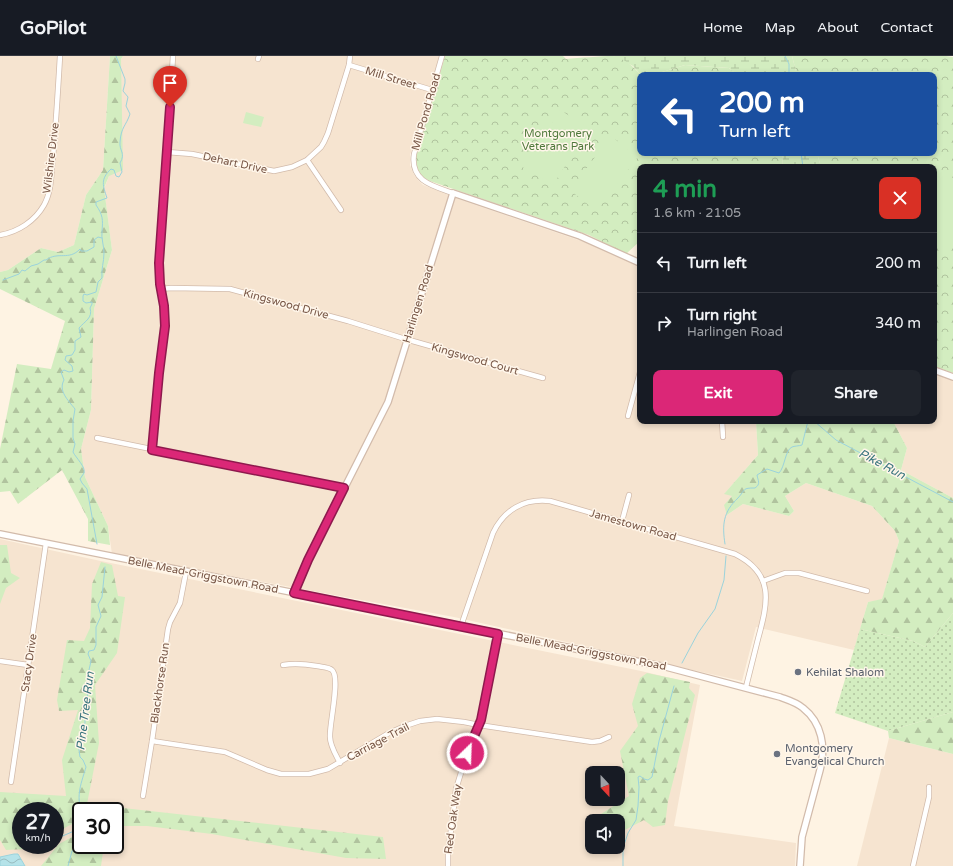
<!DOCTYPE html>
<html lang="en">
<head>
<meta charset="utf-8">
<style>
  :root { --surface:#171b24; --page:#20242c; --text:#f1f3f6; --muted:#9ea1a6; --line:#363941; --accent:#db2777 }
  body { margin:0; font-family:"Varela Round",sans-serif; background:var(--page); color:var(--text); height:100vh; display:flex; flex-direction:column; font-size:15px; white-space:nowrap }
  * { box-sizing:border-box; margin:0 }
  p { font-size:13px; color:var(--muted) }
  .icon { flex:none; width:22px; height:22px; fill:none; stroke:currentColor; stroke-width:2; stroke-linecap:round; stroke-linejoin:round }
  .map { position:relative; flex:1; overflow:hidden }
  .side { position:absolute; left:637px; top:108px; width:300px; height:260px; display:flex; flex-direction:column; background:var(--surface); border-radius:8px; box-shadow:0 2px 6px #0003 }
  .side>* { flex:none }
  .guide { position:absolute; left:637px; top:16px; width:300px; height:84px; border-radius:8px; box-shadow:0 2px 6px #0003; background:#1a4fa0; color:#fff; overflow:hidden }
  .needle { width:26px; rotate:158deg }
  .buttons { position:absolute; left:585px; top:710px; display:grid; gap:8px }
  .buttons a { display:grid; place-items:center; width:40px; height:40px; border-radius:8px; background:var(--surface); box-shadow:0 2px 6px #0003; font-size:20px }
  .speed { position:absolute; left:12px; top:746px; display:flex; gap:8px; font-size:20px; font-weight:700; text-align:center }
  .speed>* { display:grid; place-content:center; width:52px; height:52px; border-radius:50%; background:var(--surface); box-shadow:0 2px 6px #0003; line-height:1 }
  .speed small { font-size:10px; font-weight:400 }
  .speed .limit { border:2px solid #111; border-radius:6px; background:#fff; color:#111 }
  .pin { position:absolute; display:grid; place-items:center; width:34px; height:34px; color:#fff; margin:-41px -17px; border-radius:50% 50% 50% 0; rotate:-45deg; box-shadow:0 0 4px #0007 }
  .pin .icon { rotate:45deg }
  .me { position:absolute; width:44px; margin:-22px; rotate:24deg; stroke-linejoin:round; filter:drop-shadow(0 0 3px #0008) }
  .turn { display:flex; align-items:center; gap:14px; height:84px; padding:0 16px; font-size:18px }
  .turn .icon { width:52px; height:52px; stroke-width:2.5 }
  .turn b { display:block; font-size:28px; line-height:34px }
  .round { display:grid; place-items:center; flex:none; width:42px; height:42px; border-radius:8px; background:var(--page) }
  .summary { display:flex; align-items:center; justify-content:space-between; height:68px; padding:0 16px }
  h1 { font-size:24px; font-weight:700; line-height:30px; color:#1e9e55 }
  .button { display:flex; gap:8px; margin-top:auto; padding:8px 16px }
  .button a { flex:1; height:46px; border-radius:8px; background:var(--accent); color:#fff; font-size:16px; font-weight:700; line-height:46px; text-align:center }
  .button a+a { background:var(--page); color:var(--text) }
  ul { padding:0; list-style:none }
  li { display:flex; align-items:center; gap:12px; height:60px; padding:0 16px; border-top:1px solid var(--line) }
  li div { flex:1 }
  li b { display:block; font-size:15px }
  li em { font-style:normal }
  header { display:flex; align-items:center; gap:24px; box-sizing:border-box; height:56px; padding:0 20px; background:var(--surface); border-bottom:1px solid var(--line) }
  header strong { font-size:19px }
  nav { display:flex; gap:22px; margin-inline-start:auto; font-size:14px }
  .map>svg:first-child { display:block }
  .residential { fill:#f6e4d0; fill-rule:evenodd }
  .grass { fill:url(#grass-dots) }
  .forest { fill:url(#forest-firs) }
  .wetland { fill:url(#wetland-marsh) }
  .park { fill:url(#park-crowns) }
  .pitch { fill:#d3edc0 }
  .water { fill:url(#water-waves); stroke:#9bd3dc }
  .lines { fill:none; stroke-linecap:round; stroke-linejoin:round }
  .stream { stroke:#9bd3dc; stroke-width:1 }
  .minor-casing { stroke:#d2bbab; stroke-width:6 }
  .tertiary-casing { stroke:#d2bbab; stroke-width:8 }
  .minor { stroke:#fff; stroke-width:4.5 }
  .tertiary { stroke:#fff; stroke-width:5.5 }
  .route-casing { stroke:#8e194d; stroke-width:10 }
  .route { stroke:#db2777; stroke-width:7 }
  .worship-dot { fill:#6b7280; stroke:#fff6ea; stroke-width:1.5 }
  .labels { text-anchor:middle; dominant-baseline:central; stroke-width:3; stroke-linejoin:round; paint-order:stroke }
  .street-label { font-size:11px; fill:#785747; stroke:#fff6ea }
  .park-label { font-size:11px; fill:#4f793b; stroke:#fff6ea }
  .worship-label { font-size:11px; fill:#5b616d; stroke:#fff6ea; text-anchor:start }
  .water-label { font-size:12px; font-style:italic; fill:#39757e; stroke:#fff6ea }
</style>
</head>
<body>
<header>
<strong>GoPilot</strong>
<nav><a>Home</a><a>Map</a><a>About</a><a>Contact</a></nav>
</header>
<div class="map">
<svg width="953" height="810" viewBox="0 0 953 810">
  <defs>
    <pattern id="grass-dots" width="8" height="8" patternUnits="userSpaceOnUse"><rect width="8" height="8" fill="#d3edc0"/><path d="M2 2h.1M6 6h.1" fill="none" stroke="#b0c39e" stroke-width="1.8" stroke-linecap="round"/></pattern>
    <pattern id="forest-firs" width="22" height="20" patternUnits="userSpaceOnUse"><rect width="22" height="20" fill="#d3edc0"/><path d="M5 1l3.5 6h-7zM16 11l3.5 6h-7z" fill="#b0c39e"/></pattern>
    <pattern id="wetland-marsh" width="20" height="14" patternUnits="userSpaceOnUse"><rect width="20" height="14" fill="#d3edc0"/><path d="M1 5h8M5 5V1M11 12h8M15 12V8" fill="none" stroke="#b0c39e"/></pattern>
    <pattern id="park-crowns" width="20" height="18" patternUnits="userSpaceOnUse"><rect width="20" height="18" fill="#d3edc0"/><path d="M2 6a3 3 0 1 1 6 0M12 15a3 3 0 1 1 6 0" fill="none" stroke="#b0c39e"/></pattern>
    <pattern id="water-waves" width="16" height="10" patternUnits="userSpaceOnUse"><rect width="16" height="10" fill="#b5e3e9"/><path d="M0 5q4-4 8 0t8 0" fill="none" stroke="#98bbbf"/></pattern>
  </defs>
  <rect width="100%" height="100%" fill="#fef3e3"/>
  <!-- residential -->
  <g class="residential">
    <polygon points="0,0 110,0 103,114 86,139 74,189 58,196 41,192 8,214 0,216"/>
    <polygon points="123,0 440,0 410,99 410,109 413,117 417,123 423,129 461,144 584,186 640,209 640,365 756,365 758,399 725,437 733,440 727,459 743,448 789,460 794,455 785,440 806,427 872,450 895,475 899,485 882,544 868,546 854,594 756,571 742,625 454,561 112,498 108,470 85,421 81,393 91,354 94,253 112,194 104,133 109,120 121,3"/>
    <polygon points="934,317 953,324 953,442 901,414 907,392 893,365 934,365"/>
    <path d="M0 483 96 504 641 615 700 629 674 770 796 787 795 810H0ZM592 717H618V743H592ZM21 755H55V789H21ZM81 755H115V789H81ZM592 765H618V791H592Z"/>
    <polygon points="889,682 953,698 953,810 857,810"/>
  </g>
  <!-- grass -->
  <polygon class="grass" points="953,557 953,656 888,675 835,657 860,573 913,585 925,591"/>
  <!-- forest -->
  <g class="forest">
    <polygon points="110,0 123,0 121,3 123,114 109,120 104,132 112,194 94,253 91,354 81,393 85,421 108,470 110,489 88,485 88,463 62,414 18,448 10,435 0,436 0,393 17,308 51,313 65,265 0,233 0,216 8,214 41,192 58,196 74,189 86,139 103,114"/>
    <polygon points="756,365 893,365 907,392 901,414 953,442 953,557 925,591 913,585 860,573 868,546 882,543 899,485 895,475 872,450 806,427 785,440 794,455 789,460 743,448 727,459 724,449 732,440 724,438 758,399"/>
    <polygon points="0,489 7,489 11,517 20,522 6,532 0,548"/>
    <polygon points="101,506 112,509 118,540 125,541 117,597 95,629 99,687 87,748 383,781 386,803 346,802 212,778 147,770 115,770 115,755 81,755 81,767 74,767 55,777 55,755 21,755 21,789 33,789 25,793 6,794 0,784 0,736 66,740 62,704 78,654 59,655 57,644 67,584 84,585 90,572 92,528"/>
    <polygon points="647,617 690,626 689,632 695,639 668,745 665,769 653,771 644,764 621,776 617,763 598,760 629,740 620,695 638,670 632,648 640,622"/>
    <polygon points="953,656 953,698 889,682 888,675"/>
    <polygon points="81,776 81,789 104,789 101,810 41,810 59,788"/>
  </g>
  <!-- wetland -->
  <g class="wetland">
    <polygon points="613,0 792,0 797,19 737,19 729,12 685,9 659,17 655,19 641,19 633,10"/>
    <polygon points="782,97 817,97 821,111 783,111"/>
  </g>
  <!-- park -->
  <g class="park">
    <path d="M445 0H563L566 3C579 2 600 0 613 0 624 2 634 11 641 19L640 97H782L783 111H640V185L626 198 589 179 430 125C419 120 415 113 416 101Z"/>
    <polygon points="792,0 946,0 953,1 953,317 934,310 934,111 821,111 817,97 934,97 934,19 797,19"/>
    <polygon points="685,9 729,12 737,19 655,19 659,17"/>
  </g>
  <!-- pitch -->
  <g class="pitch">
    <polygon points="560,54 589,72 553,129 523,112"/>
    <polygon points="246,56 264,61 261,71 243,67"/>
    <polygon points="611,80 638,101 596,155 570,134"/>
    <polygon points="924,104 953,122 953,180 945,193 934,185 934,111 919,111"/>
  </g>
  <!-- water -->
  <polygon class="water" points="14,798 18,798 25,810 0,810 0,801"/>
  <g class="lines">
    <!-- stream -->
    <g class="stream">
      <polyline points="785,0 789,8 789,19"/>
      <polyline points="801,97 803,111"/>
      <path d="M3 224 19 218 22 214 25 215 31 210 38 208 44 204H46C58 195 69 205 80 193L81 195H87L94 191V184L98 181 102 182"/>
      <polyline points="814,365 836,384 953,446"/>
      <path d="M97 488 87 433 82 427 80 423C81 421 83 419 84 417 86 411 76 402 73 396L75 388 73 382V365L75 353C68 344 58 335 64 324L61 316 64 314 69 316 73 315 72 310 65 304 66 300 72 299 75 294V285L81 281 79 272C85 265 93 262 90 252L92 248V246L86 247 83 245V240L84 238 87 239 96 236 98 226 102 222C101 213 104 206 104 197 104 190 101 182 102 175 103 164 103 159 96 149V146L107 142C103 130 100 123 111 113L114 114 116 120 119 121 122 116 120 107C126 97 119 95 120 86 121 71 126 70 130 58L126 50 128 41 123 35 125 27V23L116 0"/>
      <path d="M725 488C722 469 723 456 738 442 746 433 742 432 755 432 761 428 758 425 757 419L767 413 779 417C785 411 785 394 792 391 794 390 799 390 802 389L808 365"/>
      <polyline points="682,607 698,577 715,553 724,524 726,500"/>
      <path d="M82 755C75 741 82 725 86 711L83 704 80 701 78 687C84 683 83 679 81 673L85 667V653L90 625V618L89 614 91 605 88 598 89 595 94 594 96 589V571L101 560 98 549 102 541 105 511"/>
      <polyline points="58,782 81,772"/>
      <polyline points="86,789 88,791 90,789"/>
      <polyline points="68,810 72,795 81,791 81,788"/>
      <polyline points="623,810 623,792 628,777 636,764 638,750 639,731 638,721 640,720 644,723 648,724 652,721 659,685 674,630"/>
    </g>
    <!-- minor casing -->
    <g class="minor-casing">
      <g id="minor">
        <path d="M442 0 414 98C410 125 432 130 453 137"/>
        <polyline points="258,3 259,0"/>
        <polyline points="349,9 432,34"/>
        <polyline points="167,96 192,98 274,115 292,111 307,104 321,91 324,86 328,77 349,9 350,0"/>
        <polyline points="307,104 341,154"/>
        <path d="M0 179C18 176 35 165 44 149 52 135 51 117 53 101 56 67 58 34 60 0"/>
        <polyline points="161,233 171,232 230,233 348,265 402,282 543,322"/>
        <polyline points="628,360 640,316"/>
        <polyline points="722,365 723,381"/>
        <polyline points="97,382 344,432"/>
        <polyline points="152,393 159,317 165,270 164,250 160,228 159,207 167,96 173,0"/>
        <polyline points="622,465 629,439"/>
        <polyline points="763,525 785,517 799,517 867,535"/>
        <path d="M461 570 493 477C504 454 524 442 550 445L735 498C775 518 768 546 758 583 754 599 750 615 746 631"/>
        <polyline points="0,605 28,609"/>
        <path d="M283 609C295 607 305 608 317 610 322 611 329 611 332 614 341 621 329 669 330 681 330 690 336 699 340 707"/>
        <polyline points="152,685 225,696 267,714 281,718 309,718 328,713 389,677 405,670 420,665 437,663 464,666 479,669 592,686 600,685 609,681"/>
        <polyline points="11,726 46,487"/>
        <polyline points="143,740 152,685 168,573 170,566 180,547 186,516"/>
        <polyline points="448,810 448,798 456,733 467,697 481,664 498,578"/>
        <polyline points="913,810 929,741 929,731"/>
      </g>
    </g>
    <!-- tertiary casing -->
    <g class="tertiary-casing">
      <g id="tertiary">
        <polyline points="934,314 953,321"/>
        <path d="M0 478 666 611 780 641C788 644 796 646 803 652 822 667 826 691 820 714L802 781 800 810"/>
        <polyline points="294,537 308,504 388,346 453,137 580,180 640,207"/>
      </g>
    </g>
    <!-- minor -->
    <use href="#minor" class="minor"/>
    <!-- tertiary -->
    <use href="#tertiary" class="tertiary"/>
  </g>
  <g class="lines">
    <!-- route casing -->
    <g class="route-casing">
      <polyline id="route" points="170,51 159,207 160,228 164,250 165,270 159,317 152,394 344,432 308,504 294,537 498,578 481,664 467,697"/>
    </g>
    <!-- route -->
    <use href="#route" class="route"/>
  </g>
  <!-- markers -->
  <g class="worship-dot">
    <circle cx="798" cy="616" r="4"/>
    <circle cx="777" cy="698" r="4"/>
  </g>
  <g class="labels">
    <!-- street labels -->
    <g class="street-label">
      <text transform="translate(391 22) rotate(17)">Mill Street</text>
      <text transform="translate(426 56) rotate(-74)">Mill Pond Road</text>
      <text transform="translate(51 102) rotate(-83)">Wilshire Drive</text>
      <text transform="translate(235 107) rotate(12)">Dehart Drive</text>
      <text transform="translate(286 248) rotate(15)">Kingswood Drive</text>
      <text transform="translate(418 248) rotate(-73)">Harlingen Road</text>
      <text transform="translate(475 303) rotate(16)">Kingswood Court</text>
      <text transform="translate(633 469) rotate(16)">Jamestown Road</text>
      <text transform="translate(203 519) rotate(11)">Belle Mead-Griggstown Road</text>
      <text transform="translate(591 596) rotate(11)">Belle Mead-Griggstown Road</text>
      <text transform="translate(29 607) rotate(-82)">Stacy Drive</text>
      <text transform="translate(160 627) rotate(-82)">Blackhorse Run</text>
      <text transform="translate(378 686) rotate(-28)">Carriage Trail</text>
      <text transform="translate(453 763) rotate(-82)">Red Oak Way</text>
    </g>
    <!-- park labels -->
    <g class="park-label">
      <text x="558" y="77">Montgomery<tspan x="558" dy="13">Veterans Park</tspan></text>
    </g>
    <!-- worship labels -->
    <g class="worship-label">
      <text x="806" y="616">Kehilat Shalom</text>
      <text x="785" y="692">Montgomery<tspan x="785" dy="13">Evangelical Church</tspan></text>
    </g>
    <!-- water labels -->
    <g class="water-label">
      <text transform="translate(882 408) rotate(28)">Pike Run</text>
      <text transform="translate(85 655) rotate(-83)">Pine Tree Run</text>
    </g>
  </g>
</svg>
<div class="buttons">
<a><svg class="needle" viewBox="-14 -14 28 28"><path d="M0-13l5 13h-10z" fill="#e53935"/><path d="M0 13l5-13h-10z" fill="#9ea1a6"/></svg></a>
<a><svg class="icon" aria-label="sound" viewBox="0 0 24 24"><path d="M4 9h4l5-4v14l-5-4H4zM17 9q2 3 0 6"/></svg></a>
</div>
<div class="speed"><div>27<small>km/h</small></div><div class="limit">30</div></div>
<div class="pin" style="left:170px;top:51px;background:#d93025"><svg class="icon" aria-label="arrive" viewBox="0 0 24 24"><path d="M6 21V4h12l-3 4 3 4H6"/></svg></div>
<svg class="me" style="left:467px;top:697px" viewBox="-20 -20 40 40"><circle r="17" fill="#db2777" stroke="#fff" stroke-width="3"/><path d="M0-11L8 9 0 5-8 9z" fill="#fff"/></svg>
<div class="guide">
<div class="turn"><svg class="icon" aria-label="left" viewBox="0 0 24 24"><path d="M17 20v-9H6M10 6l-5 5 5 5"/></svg><div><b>200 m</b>Turn left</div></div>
</div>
<section class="side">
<div class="summary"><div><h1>4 min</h1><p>1.6 km · 21:05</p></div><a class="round" style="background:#d93025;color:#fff"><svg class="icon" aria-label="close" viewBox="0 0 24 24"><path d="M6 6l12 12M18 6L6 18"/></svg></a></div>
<ul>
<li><svg class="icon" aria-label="left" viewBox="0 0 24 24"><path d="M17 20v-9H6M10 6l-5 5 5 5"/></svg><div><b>Turn left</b></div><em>200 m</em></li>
<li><svg class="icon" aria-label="right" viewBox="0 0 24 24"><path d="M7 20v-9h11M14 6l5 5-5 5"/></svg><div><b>Turn right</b><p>Harlingen Road</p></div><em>340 m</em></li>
</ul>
<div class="button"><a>Exit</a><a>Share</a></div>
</section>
</div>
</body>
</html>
